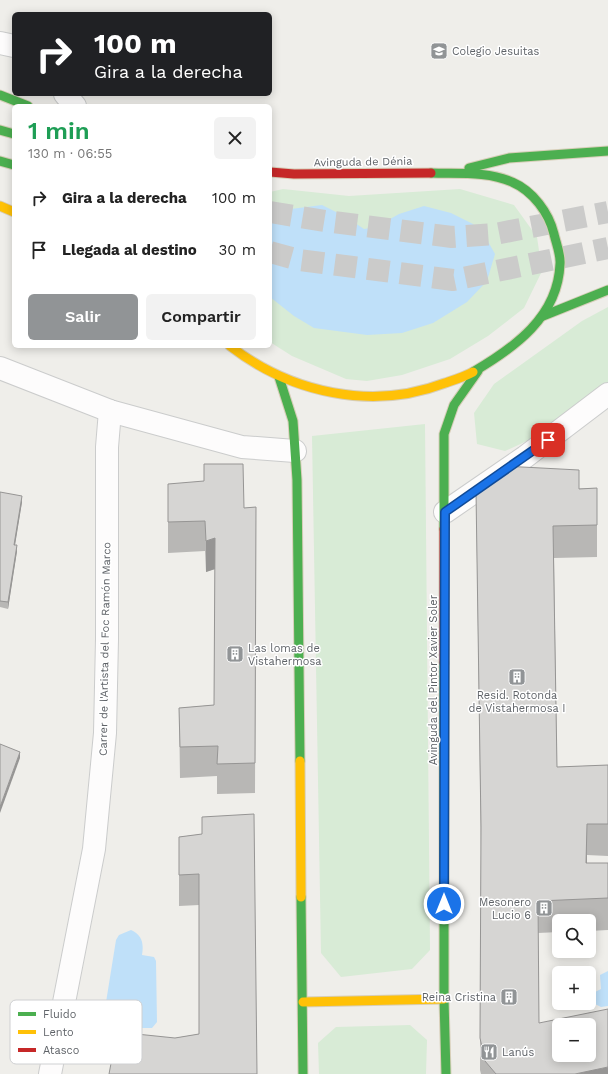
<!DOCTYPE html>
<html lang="es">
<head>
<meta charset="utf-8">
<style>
  :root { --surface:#fff; --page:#f2f2f2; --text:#222; --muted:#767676; --accent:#919496 }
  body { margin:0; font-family:"Work Sans",sans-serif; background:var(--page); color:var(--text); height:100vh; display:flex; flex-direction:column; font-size:15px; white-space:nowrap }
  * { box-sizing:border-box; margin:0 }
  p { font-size:13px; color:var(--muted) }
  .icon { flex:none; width:22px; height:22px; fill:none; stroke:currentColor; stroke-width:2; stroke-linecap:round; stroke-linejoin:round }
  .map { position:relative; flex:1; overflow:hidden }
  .drawer { position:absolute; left:12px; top:104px; width:260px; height:244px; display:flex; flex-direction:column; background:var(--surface); border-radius:6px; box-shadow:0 2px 10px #0003 }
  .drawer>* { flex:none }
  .hud { position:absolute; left:12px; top:12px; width:260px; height:84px; border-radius:6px; box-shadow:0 2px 10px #0003; background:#202124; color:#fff; overflow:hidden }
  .tools { position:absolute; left:552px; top:914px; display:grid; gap:8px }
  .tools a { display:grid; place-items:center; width:44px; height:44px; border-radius:6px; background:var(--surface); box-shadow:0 2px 10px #0003; font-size:20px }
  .pin { position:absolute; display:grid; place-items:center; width:34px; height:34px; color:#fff; margin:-17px; border-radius:8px; box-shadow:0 2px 6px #0006 }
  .me { position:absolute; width:44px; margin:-22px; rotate:0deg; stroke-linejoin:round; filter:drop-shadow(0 0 3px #0008) }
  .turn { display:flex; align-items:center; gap:14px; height:84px; padding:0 16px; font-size:18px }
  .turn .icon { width:52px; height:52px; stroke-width:2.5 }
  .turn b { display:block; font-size:28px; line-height:34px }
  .round { display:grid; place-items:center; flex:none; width:42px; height:42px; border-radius:6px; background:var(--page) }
  .summary { display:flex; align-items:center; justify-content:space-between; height:68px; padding:0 16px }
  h1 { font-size:24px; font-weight:600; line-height:30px; color:#1e9e55 }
  .cta { display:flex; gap:8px; margin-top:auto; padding:8px 16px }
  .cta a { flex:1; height:46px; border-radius:6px; background:var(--accent); color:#fff; font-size:16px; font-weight:600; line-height:46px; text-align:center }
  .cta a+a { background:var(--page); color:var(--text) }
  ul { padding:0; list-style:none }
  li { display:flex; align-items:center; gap:12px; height:52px; padding:0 16px }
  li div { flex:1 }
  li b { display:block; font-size:15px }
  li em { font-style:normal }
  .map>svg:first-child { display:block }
  .green { fill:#d8ebd6 }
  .water { fill:#bfe0f9 }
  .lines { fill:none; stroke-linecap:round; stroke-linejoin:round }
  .primary-tunnel { stroke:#cbcbca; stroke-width:22; stroke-dasharray:22 11; stroke-linecap:butt }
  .street-casing { stroke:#cbcccc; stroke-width:24 }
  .fast-casing { stroke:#d7ceb8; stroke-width:11 }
  .slow-casing { stroke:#d7ceb8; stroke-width:11 }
  .jam-casing { stroke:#d7ceb8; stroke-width:11 }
  .street { stroke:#fdfcfc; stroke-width:22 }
  .fast { stroke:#4caf50; stroke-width:9 }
  .slow { stroke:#ffc107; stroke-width:9 }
  .jam { stroke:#c62828; stroke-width:9 }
  .wall { fill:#b8b7b5 }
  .shaded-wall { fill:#969594 }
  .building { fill:#d6d5d3; stroke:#969594; fill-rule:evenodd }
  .route-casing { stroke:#114b97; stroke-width:10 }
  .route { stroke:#1a73e8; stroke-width:7 }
  .labels { text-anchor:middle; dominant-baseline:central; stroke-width:3; stroke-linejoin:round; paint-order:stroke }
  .poi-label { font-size:11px; fill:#5f6368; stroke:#fff; text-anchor:start }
  .street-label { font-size:11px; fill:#5f6368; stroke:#fff }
  .key { fill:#fff; stroke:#cfd0d2; stroke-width:1 }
  .key-label { font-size:11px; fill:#5f6368 }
</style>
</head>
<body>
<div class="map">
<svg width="608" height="1074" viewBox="0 0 608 1074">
  <rect width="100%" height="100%" fill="#efeeea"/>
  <!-- green -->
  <g class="green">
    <polygon points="283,189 349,196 460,189 514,205 537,237 542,271 524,308 488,336 450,359 402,375 367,381 346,379 292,356 270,342 270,192"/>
    <polygon points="608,307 608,383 540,435 505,451 477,444 474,413 494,384 582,321"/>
    <polygon points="425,424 430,950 412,969 341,977 321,953 312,436"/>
    <polygon points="410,1025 427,1040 426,1074 319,1074 318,1043 336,1027"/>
  </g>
  <!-- water -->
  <g class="water">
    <polygon points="322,205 346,217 364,229 376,227 399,214 424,206 451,213 473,224 486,238 495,254 487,281 467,302 433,323 402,333 367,335 314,328 294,316 270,297 270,223 291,209"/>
    <path d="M131 930C142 935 144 943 142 955L154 957 156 961 157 1022 152 1028H108L104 1026 103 1021 116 940 119 935Z"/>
    <polygon points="608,971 608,1006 601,1007 595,1004 593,995 595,992 601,989 600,975"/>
  </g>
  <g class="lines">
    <!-- primary-tunnel -->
    <g class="primary-tunnel">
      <polyline points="270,212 325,221 452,237 495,234 608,212"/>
      <polyline points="270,252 299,260 453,280 608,248"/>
    </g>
    <!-- street casing -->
    <g class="street-casing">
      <g id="street">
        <polyline points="0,43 14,46"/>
        <polyline points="65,94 75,106"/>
        <polyline points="0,368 110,411 242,447 295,451"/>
        <polyline points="445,512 525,457 608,394"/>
        <polyline points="50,1074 94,849 105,733 107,639 107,447 110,411"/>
      </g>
    </g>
    <!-- fast casing -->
    <g class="fast-casing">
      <g id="fast">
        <polyline points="0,95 28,106"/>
        <polyline points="0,130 14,134"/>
        <polyline points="0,161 14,165"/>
        <polyline points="469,168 509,158 608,151"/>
        <path d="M431 173C457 174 488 171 512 182 533 191 549 213 554 234 556 243 561 255 560 264 558 317 514 348 473 372"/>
        <polyline points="543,316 608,290"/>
        <polyline points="279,377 293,421 297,480 300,761"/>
        <polyline points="444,529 444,434 454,405 478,371"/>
        <polyline points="444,663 444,999 446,1074"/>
        <polyline points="301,897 303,1074"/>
      </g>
    </g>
    <!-- slow casing -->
    <g class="slow-casing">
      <g id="slow">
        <polyline points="0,206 14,212"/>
        <path d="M230 346C291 393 372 411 445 383 454 380 464 377 473 372"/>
        <polyline points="300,761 301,897"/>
        <polyline points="303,1002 444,999"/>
      </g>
    </g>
    <!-- jam casing -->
    <g class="jam-casing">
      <g id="jam">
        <polyline points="270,172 294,174 431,173"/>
        <polyline points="444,529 444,663"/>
      </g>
    </g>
    <!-- street -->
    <use href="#street" class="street"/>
    <!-- fast -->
    <use href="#fast" class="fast"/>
    <!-- slow -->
    <use href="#slow" class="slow"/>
    <!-- jam -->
    <use href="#jam" class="jam"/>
  </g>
  <!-- wall -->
  <g class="wall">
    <polygon points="168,484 244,508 256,507 255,793 217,794 217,776 180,778 179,708 214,705 215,569 206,572 205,551 168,553"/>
    <polygon points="597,488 597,557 554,558 557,767 608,765 608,856 587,855 587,863 608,863 608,930 589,931 589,921 559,921 559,932 538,933 539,1023 608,1074 481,1074 480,1070 481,853 476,492"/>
    <polygon points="0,492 22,502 15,545 17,551 8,609 0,607"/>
    <polygon points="202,834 257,1074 175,1038 199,1034 199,905 179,906 179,837"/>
  </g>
  <!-- shaded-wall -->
  <g class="shaded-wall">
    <polygon points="22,496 22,502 14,551 14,545"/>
    <polygon points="215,538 215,569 206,572 206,541"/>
    <polygon points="17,545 17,551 8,609 8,602"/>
    <polygon points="20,752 20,758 0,813 0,807"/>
    <polygon points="587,824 587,855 586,895 586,863"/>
    <polygon points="608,1067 608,1074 575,1074"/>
  </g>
  <!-- building -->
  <g class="building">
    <polygon points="204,464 243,464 244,508 256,507 255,763 217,764 218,746 180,747 179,708 214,705 215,538 206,541 205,521 168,522 168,484 204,481"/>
    <path d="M503 466 579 470V489L597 488V525L553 526 557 767 608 765V824H587L586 863H608V898L538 901 539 1023 608 1009V1067L575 1074H496L485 1061 480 1038 481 827 476 492ZM559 1025H589V1055H559Z"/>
    <polygon points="0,492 22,496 14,545 17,545 8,602 0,601"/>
    <polygon points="0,744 20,752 0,807"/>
    <polygon points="254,814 257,1074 109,1074 117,1032 175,1038 199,1034 199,874 179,875 179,837 202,834 202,817"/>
  </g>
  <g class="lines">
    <!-- route casing -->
    <g class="route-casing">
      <polyline id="route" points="444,904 445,512 548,440"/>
    </g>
    <!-- route -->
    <use href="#route" class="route"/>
  </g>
  <!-- icons -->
  <defs>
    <g id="school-square" transform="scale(0.9)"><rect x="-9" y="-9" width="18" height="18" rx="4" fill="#919496" stroke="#fff"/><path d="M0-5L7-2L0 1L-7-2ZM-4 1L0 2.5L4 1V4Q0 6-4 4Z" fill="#fff"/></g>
    <g id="building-square" transform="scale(0.9)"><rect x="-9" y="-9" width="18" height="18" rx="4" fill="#919496" stroke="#fff"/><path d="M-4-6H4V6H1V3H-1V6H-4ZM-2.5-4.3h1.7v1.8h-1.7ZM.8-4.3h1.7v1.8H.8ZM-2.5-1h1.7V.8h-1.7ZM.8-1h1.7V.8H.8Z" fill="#fff"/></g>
    <g id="restaurant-square" transform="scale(0.9)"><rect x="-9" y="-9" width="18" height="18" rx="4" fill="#919496" stroke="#fff"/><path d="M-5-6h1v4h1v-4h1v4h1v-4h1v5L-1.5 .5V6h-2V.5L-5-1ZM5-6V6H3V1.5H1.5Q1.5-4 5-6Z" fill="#fff"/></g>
  </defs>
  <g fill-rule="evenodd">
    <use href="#school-square" x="439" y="51"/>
    <use href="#building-square" x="235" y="654"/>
    <use href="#building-square" x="517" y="677"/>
    <use href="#building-square" x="544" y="908"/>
    <use href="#building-square" x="509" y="997"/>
    <use href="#restaurant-square" x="489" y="1052"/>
  </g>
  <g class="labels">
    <!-- poi labels -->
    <g class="poi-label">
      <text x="452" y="51">Colegio Jesuitas</text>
      <text x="248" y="648">Las lomas de<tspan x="248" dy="13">Vistahermosa</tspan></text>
      <text x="517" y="695" text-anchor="middle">Resid. Rotonda<tspan x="517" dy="13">de Vistahermosa I</tspan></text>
      <text x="531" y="902" text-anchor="end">Mesonero<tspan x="531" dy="13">Lucio 6</tspan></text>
      <text x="496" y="997" text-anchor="end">Reina Cristina</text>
      <text x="502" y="1052">Lanús</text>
    </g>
    <!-- street labels -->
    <g class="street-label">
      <text transform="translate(363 162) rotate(-1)">Avinguda de Dénia</text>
      <text transform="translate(105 649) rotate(-89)">Carrer de l'Artista del Foc Ramón Marco</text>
      <text transform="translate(433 680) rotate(-90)">Avinguda del Pintor Xavier Soler</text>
    </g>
  </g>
  <!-- legend -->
  <rect x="10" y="1000" width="132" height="64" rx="6" class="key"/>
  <rect x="18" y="1012" width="18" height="4" fill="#4caf50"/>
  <rect x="18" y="1030" width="18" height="4" fill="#ffc107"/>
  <rect x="18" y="1048" width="18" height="4" fill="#c62828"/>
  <g class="key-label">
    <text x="43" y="1018">Fluido</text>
    <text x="43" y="1036">Lento</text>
    <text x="43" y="1054">Atasco</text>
  </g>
</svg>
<div class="tools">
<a><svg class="icon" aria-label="search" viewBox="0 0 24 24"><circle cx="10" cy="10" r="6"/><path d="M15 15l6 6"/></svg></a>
<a>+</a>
<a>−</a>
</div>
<div class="pin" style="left:548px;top:440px;background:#d93025"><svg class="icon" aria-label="arrive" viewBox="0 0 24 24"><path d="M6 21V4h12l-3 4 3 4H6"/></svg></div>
<svg class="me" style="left:444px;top:904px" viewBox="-20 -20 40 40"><circle r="17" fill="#1a73e8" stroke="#fff" stroke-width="3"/><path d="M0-11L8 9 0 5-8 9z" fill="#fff"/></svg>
<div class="hud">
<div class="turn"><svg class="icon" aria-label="right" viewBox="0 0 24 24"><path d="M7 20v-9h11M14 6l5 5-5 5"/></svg><div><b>100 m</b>Gira a la derecha</div></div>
</div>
<section class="drawer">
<div class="summary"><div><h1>1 min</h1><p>130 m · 06:55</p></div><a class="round"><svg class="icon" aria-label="close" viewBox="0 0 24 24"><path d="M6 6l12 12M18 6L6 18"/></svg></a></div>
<ul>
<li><svg class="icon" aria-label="right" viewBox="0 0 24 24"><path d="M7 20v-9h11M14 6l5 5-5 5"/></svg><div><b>Gira a la derecha</b></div><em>100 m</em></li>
<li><svg class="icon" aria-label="arrive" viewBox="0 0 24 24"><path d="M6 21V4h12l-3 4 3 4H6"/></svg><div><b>Llegada al destino</b></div><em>30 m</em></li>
</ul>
<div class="cta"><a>Salir</a><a>Compartir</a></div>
</section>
</div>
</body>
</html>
